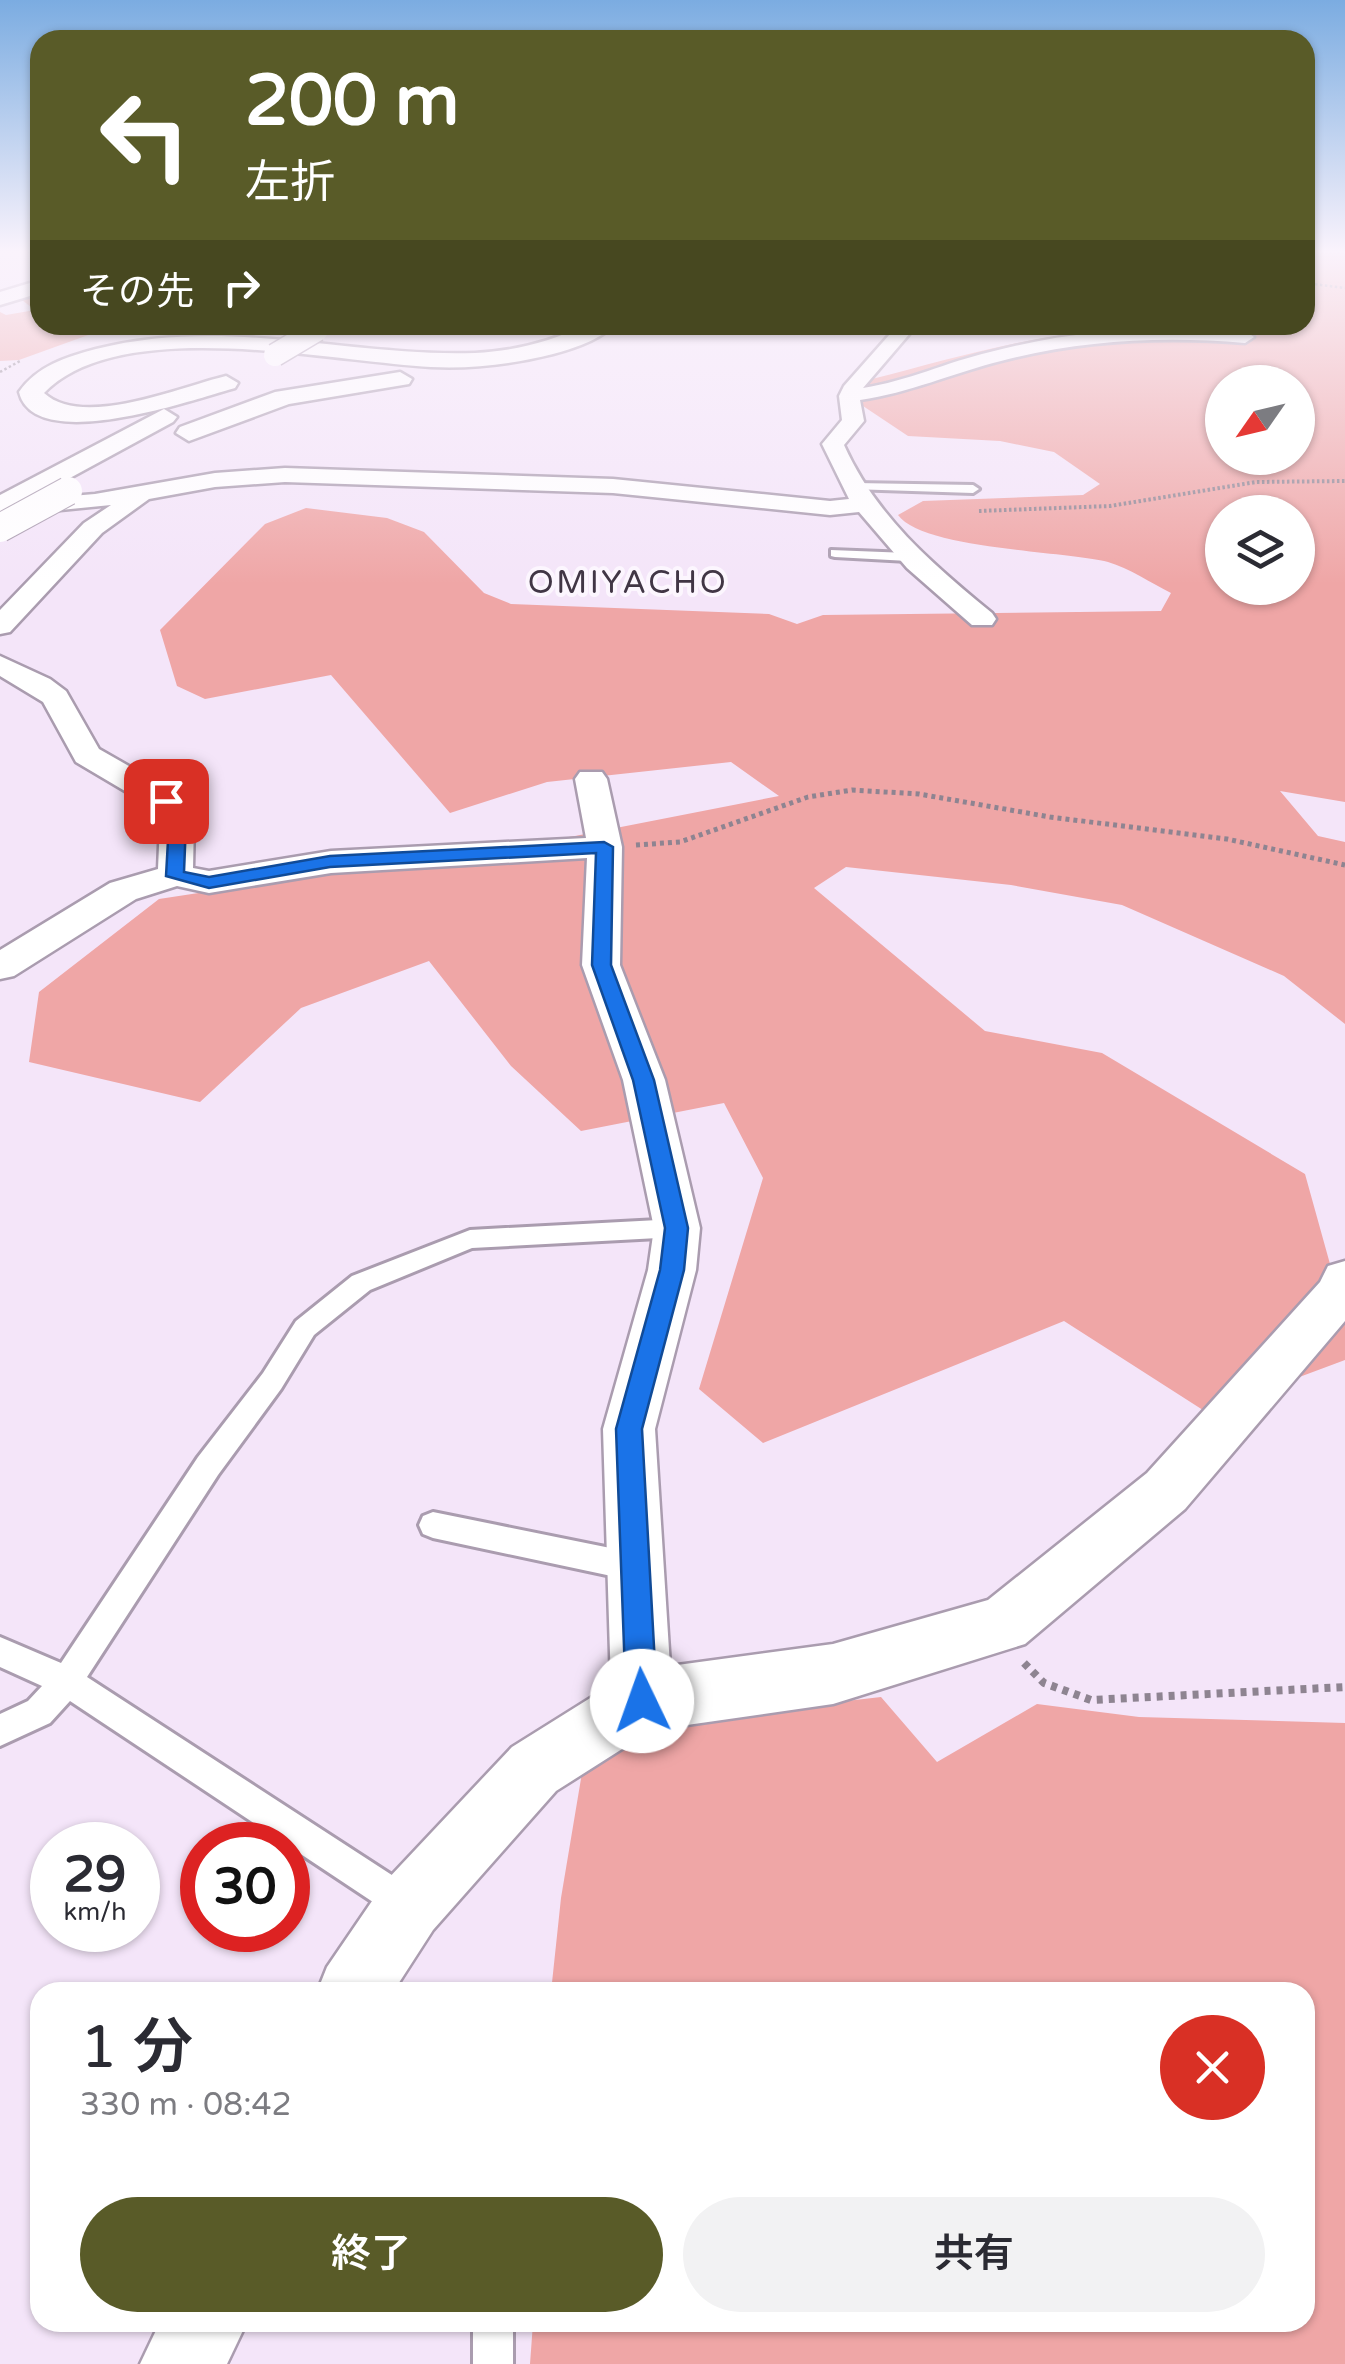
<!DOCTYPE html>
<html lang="ja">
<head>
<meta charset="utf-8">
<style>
  :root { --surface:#fff; --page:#f2f2f3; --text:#2b2b33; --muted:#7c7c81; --accent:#595b28 }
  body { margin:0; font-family:"Varela Round","Noto Sans JP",sans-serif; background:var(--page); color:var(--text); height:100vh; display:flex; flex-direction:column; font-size:38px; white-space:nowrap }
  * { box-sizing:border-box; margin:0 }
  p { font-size:32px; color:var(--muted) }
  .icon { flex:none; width:55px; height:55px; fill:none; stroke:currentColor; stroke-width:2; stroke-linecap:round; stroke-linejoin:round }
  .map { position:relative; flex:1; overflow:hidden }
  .drawer { position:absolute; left:30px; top:1982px; width:1285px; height:350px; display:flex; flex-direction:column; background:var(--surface); border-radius:30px; box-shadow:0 2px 8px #0004 }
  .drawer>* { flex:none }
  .hud { position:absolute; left:30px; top:30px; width:1285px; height:305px; border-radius:30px; box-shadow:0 2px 8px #0004; background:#595b28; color:#fff; overflow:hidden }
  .needle { width:65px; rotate:236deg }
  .fabs { position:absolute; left:1205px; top:365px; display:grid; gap:20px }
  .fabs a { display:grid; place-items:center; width:110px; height:110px; border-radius:50%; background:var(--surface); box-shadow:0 2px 8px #0004; font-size:50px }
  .speed { position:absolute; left:30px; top:1822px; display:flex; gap:20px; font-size:50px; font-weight:700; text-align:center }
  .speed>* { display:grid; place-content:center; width:130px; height:130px; border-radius:50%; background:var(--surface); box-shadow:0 2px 8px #0004; line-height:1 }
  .speed small { font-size:25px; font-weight:400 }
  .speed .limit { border:15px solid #d22; background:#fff; color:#111 }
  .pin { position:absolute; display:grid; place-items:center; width:85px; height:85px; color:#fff; margin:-42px; border-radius:20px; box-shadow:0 5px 15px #0006 }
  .me { position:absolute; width:110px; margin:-55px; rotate:357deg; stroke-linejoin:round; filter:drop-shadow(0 0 8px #0008) }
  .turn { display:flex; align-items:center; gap:35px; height:210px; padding:0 50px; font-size:45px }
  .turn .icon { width:130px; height:130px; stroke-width:2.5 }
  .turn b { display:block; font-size:70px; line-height:85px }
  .then { display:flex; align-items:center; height:95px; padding:0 50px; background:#0003; gap:20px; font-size:38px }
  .round { display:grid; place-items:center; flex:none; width:105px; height:105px; border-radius:52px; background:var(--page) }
  .summary { display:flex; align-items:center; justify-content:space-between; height:170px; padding:0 50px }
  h1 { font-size:60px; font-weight:600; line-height:75px }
  .primary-button { display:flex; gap:20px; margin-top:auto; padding:20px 50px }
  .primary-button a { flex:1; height:115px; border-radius:60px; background:var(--accent); color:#fff; font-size:40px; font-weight:600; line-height:115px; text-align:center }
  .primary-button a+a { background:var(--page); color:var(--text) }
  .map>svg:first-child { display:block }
  .green { fill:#efa6a6; fill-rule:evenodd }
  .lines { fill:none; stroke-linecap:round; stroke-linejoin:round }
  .lane-casing { stroke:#aa9caf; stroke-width:6 }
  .street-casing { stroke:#aa9caf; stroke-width:5 }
  .secondary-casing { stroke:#aa9caf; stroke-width:5 }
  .highway-casing { stroke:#aa9caf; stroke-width:5 }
  .path-far3 { stroke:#8e8491; stroke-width:2.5; stroke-dasharray:2.5 2.5; stroke-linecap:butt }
  .path-far2 { stroke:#8e8491; stroke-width:4; stroke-dasharray:2.5 2.5; stroke-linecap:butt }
  .path-far1 { stroke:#8e8491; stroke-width:5; stroke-dasharray:4 4; stroke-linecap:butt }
  .path { stroke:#8e8491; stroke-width:8; stroke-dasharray:6 6; stroke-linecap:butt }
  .lane { fill:#fff; fill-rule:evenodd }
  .street { fill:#fff; fill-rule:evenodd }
  .secondary { fill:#fff; fill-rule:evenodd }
  .highway { fill:#fff; fill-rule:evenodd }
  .highway-bridge-far1-casing { stroke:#aa9caf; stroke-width:25; stroke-linecap:butt }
  .highway-bridge-casing { stroke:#aa9caf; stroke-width:30; stroke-linecap:butt }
  .highway-bridge-far1 { stroke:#fff; stroke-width:22 }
  .highway-bridge { stroke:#fff; stroke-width:28 }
  .route { fill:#1a73e8; stroke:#114b97; stroke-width:2.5 }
  .labels { text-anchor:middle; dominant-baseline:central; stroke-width:8; stroke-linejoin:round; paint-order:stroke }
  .far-neighbourhood-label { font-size:32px; letter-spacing:2.5px; fill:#413645; stroke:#fcf6fe }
</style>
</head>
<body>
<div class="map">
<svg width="1345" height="2364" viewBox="0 0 1345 2364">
  <rect width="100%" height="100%" fill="#f4e5f9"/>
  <!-- green -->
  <g class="green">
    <path d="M1305 253H1345V802L1280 791 1318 836 1345 842V1024L1284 976 1122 905 1011 885 846 867 814 888 985 1031 1102 1053 1305 1174 1345 1318V1360L1206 1412 1064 1321 763 1443 699 1389 763 1178 724 1103 581 1131 511 1066 429 961 301 1008 200 1102 29 1062 39 992 159 899 575 836 779 796 731 762 547 782 450 813 331 675 205 699 177 686 160 630 265 524 306 508 387 518 424 532 484 593 511 604 769 614 797 624 823 615 1161 611 1171 593C1151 583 1129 568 1108 562 1063 551 922 549 898 515L923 501 1083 495 1100 484 1054 452 1000 441 908 436 857 402 872 379C963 356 1059 325 1153 331V325H1305ZM1222 382H1298V458H1222ZM1222 512H1298V588H1222Z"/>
    <polygon points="40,295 40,325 116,325 19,360 0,361 0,312 6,315 35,310 18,297"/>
    <polygon points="881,1697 937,1762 1037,1704 1139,1717 1345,1723 1345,2364 530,2364 533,2323 1305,2322 1305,1992 551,1992 561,1898 589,1731"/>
  </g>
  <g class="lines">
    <!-- lane casing -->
    <g class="lane-casing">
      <g id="lane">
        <polygon points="855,483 973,485 979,489 973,493 851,489 849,487"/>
        <polygon points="831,550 908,553 914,557 908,561 835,557 831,556"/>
        <polygon points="677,1219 685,1222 689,1228 685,1234 677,1237 472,1248 370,1290 314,1335 281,1389 218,1475 87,1677 418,1892 423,1904 418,1916 406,1921 394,1916 70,1701 50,1723 0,1746 0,1714 28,1701 42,1686 0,1667 0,1637 61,1663 198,1457 263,1373 296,1321 352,1276 470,1230"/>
        <polygon points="433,1512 635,1553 645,1557 649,1567 645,1577 635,1581 433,1538 423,1534 419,1525 423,1516"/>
        <rect x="473" y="2322" width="40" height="42"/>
      </g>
    </g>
    <!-- street casing -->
    <g class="street-casing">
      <g id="street">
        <path d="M898 325H917L863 388C908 381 947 362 990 352 1079 329 1155 325 1245 331L1254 337 1245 343C1162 336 1082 340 1001 361 953 373 909 393 860 400L864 421 844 445C876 516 931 563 992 613L996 619 992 625H972L907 568 859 512 830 515 613 493 285 482 215 487 149 499 102 533 10 632 0 634V610L84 523 111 505 0 516V502L95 494 215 473 285 468 613 479 830 501 849 499 822 444 842 420 839 396 844 386Z"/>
        <polygon points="0,656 50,679 66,691 99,749 178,794 194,823 193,868 209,871 331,851 586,838 575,779 580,772 602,772 607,779 622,847 620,965 665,1080 700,1228 696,1270 655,1429 670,1666 833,1644 988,1600 1147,1473 1320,1282 1328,1266 1345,1261 1345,1321 1185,1509 1025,1644 833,1704 652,1730 556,1791 433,1930 393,1992 317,1992 327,1967 385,1882 512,1747 611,1685 603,1429 648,1270 654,1228 623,1080 582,965 587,858 331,873 209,893 177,886 136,899 14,976 0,979 0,950 110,883 158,869 160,823 152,807 76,762 43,702 0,676"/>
        <polygon points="160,2322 247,2322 227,2364 140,2364"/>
      </g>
    </g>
    <!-- secondary casing -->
    <g class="secondary-casing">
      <polygon id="secondary" points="40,280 40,293 0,305 0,292"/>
    </g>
    <!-- highway casing -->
    <g class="highway-casing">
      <g id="highway">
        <path d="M585 325H614C600 340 572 349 553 354 513 364 473 369 431 367 332 362 120 314 44 393 83 429 180 387 226 376L238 383 235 388C195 399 34 456 19 392 37 366 66 357 96 349 230 316 344 357 475 353 515 351 550 342 585 325Z"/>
        <polygon points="400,372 412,379 409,384 289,404 189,441 176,433 180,427 275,392"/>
        <polygon points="164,409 177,417 173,422 0,516 0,495"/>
      </g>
    </g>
    <!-- path-far3 -->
    <g class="path-far3">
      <polyline points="1305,283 1345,288"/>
      <polyline points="0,372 20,361"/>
    </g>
    <!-- path-far2 -->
    <polyline class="path-far2" points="979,511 1110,506 1256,482 1345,481"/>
    <!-- path-far1 -->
    <polyline class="path-far1" points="636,845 680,842 808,797 852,790 919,794 1050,817 1227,839 1345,865"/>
    <!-- path -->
    <polyline class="path" points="1024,1663 1044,1683 1091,1700 1345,1687"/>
    <!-- lane -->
    <use href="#lane" class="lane"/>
    <!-- street -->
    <use href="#street" class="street"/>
    <!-- secondary -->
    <use href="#secondary" class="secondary"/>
    <!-- highway -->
    <use href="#highway" class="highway"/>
    <!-- highway-bridge-far1 casing -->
    <g class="highway-bridge-far1-casing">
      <polyline id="highway-bridge-far1" points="275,355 317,330"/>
    </g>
    <!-- highway-bridge casing -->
    <g class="highway-bridge-casing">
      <polyline id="highway-bridge" points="0,528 68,491"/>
    </g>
    <!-- highway-bridge-far1 -->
    <use href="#highway-bridge-far1" class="highway-bridge-far1"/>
    <!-- highway-bridge -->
    <use href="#highway-bridge" class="highway-bridge"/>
  </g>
  <!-- sky -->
  <linearGradient id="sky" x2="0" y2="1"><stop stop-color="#7bace1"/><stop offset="0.43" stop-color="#faf3fc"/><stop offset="1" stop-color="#faf3fc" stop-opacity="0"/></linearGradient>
  <rect width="1345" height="584" fill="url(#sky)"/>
  <!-- route -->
  <polygon class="route" points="166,796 171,797 186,823 184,872 209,877 330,856 604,842 613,847 611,965 654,1080 688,1228 684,1270 642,1429 657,1701 653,1712 642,1716 631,1712 626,1701 616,1429 660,1270 665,1228 633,1080 592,965 596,853 330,867 209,888 166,876 169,823 157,801"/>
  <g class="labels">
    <!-- far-neighbourhood labels -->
    <g class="far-neighbourhood-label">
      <text x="628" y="583">OMIYACHO</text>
    </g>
  </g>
</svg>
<div class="fabs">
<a><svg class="needle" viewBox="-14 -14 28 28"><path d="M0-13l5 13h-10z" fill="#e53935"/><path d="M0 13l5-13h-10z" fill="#7c7c81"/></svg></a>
<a><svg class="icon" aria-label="layers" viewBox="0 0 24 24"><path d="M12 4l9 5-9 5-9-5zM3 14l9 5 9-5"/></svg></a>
</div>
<div class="speed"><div>29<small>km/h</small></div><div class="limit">30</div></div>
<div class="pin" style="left:166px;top:801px;background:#d93025"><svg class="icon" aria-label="arrive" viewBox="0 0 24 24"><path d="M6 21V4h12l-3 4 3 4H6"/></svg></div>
<svg class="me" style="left:642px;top:1701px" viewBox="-20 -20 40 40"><circle r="19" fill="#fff"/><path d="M0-13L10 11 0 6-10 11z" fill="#1a73e8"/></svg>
<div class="hud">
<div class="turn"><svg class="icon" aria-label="left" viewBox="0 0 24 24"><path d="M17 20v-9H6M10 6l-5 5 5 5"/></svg><div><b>200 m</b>左折</div></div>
<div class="then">その先<svg class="icon" aria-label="right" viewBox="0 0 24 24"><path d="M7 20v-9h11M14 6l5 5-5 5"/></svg></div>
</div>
<section class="drawer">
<div class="summary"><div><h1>1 分</h1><p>330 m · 08:42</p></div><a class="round" style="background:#d93025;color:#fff"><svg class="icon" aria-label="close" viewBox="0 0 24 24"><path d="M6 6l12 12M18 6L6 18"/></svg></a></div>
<div class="primary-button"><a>終了</a><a>共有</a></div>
</section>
</div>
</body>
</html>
